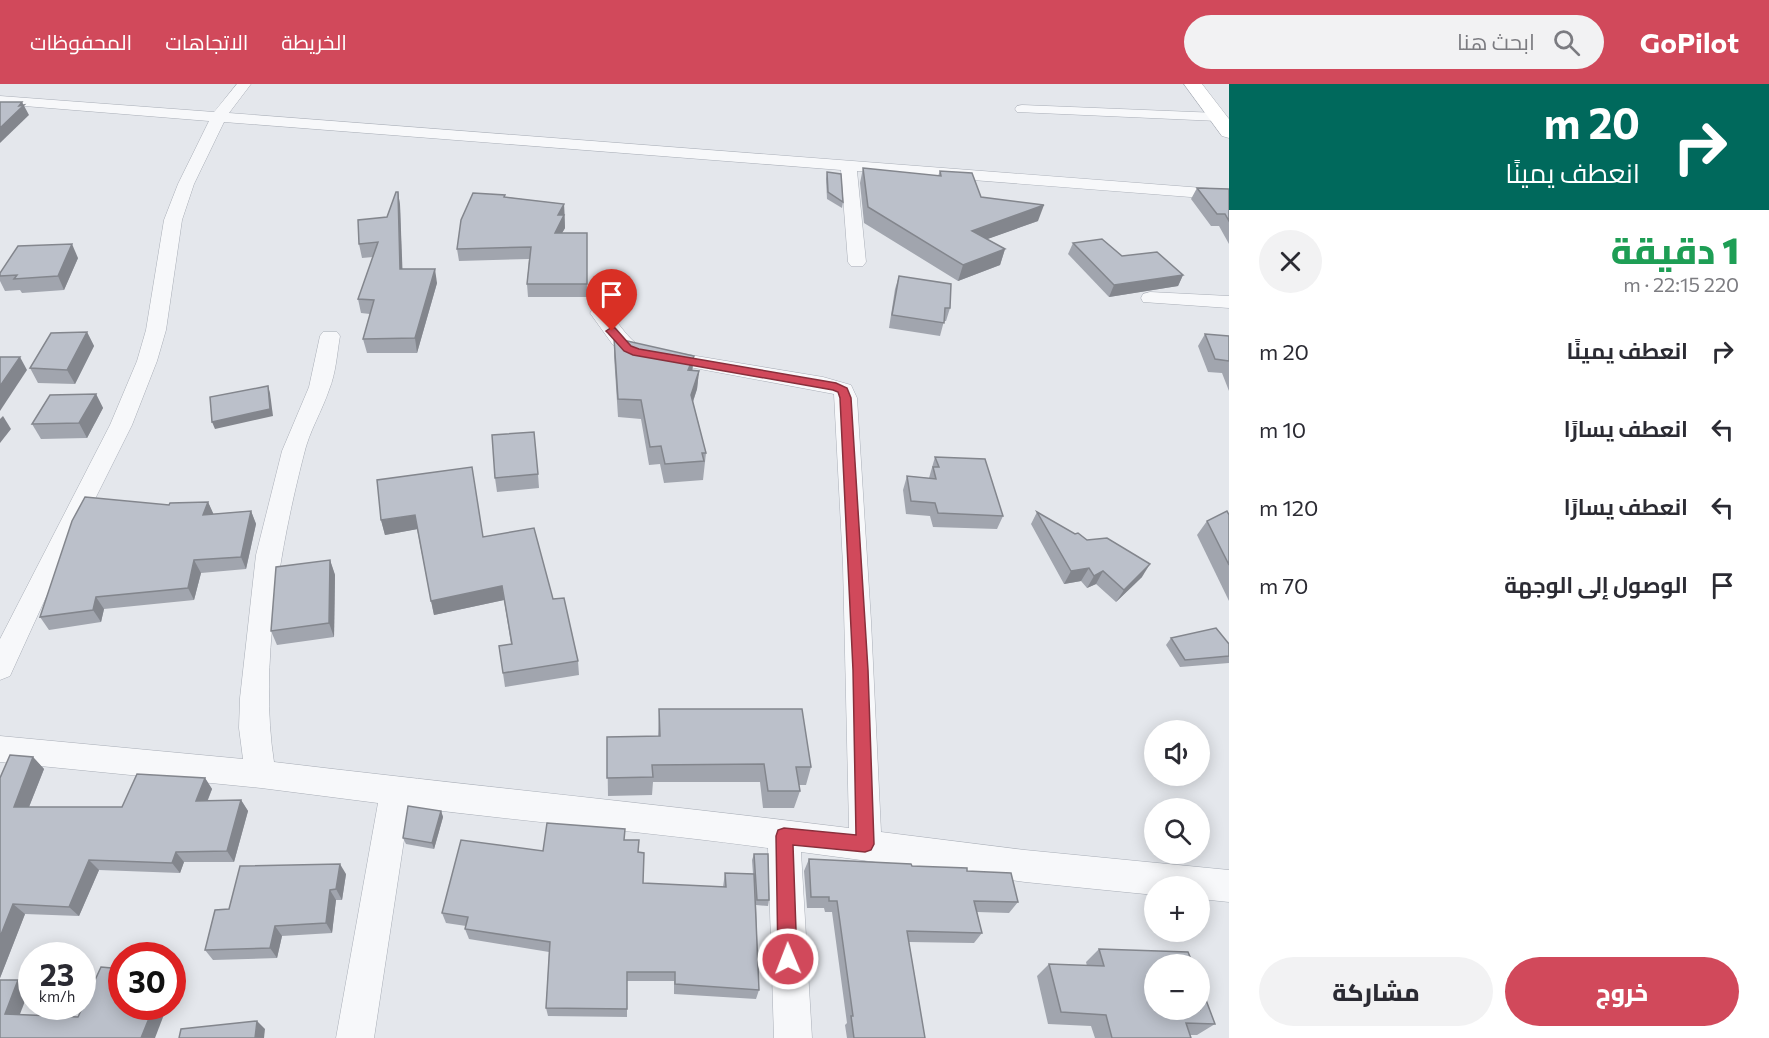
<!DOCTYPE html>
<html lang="ar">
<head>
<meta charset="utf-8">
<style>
  :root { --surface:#fff; --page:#f2f2f3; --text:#2b2b33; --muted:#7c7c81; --accent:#d1495b }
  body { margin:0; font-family:Commissioner,Cairo,sans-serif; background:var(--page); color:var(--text); direction:rtl; height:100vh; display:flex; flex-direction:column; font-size:22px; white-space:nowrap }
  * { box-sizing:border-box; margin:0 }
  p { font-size:20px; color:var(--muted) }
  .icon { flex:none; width:33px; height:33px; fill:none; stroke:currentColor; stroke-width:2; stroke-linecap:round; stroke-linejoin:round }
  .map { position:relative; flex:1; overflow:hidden; direction:ltr }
  .details { display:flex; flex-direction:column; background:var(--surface); width:540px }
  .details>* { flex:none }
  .guide { background:#00695c; color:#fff; overflow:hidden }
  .buttons { position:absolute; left:1144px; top:636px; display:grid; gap:12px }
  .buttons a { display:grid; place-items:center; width:66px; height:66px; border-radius:50%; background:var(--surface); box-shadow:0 3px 15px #0003; font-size:30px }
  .speed { position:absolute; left:18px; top:858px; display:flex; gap:12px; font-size:30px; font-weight:700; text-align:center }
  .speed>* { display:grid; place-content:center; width:78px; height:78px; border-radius:50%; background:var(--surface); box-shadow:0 3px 15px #0003; line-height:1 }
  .speed small { font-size:15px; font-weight:400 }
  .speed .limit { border:9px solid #d22; background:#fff; color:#111 }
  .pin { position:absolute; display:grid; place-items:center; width:51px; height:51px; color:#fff; margin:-62px -26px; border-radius:50% 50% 50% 0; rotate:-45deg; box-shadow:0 0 6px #0007 }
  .pin .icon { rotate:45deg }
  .me { position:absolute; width:66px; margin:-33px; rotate:359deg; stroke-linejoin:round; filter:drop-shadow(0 0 4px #0008) }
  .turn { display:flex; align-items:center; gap:21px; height:126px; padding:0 30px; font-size:27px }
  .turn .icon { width:78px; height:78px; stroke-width:2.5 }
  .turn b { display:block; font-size:42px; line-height:51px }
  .round { display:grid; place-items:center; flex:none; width:63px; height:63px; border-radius:32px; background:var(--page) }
  .overview { display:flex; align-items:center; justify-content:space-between; height:102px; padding:0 30px }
  h1 { font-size:36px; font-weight:800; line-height:45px; color:#1e9e55 }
  .primary-button { display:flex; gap:12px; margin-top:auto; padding:12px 30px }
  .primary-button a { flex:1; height:69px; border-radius:36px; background:var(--accent); color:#fff; font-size:24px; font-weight:800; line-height:69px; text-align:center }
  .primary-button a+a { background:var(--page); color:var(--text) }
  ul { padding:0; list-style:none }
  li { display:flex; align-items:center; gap:18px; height:78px; padding:0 30px }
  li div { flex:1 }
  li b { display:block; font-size:22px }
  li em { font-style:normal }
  header { display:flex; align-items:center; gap:36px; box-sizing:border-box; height:84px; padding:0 30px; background:var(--accent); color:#fff }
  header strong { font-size:28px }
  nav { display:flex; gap:33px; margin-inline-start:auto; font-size:21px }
  .search { width:420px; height:54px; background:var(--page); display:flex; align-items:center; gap:15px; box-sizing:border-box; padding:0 21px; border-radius:33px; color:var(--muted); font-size:22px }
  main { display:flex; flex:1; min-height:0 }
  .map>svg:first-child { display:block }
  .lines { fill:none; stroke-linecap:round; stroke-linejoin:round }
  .street-casing { stroke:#a9aeb7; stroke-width:1 }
  .secondary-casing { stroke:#a9aeb7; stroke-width:1 }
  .street { fill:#f7f8fa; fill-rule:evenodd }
  .secondary { fill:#fff; fill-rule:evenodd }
  .wall { fill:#a1a5ae }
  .shaded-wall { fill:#83868d }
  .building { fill:#bbc0ca; stroke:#83868d; stroke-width:1.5 }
  .route { fill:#d1495b; stroke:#882f3b; stroke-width:1.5 }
</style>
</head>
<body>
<header>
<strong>GoPilot</strong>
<div class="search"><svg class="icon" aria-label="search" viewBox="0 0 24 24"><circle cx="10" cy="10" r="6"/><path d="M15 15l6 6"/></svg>ابحث هنا</div>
<nav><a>الخريطة</a><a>الاتجاهات</a><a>المحفوظات</a></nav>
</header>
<main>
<section class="details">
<div class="guide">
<div class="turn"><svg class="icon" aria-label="right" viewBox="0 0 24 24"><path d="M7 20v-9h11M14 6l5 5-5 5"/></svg><div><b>20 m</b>انعطف يمينًا</div></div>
</div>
<div class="overview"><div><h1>1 دقيقة</h1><p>220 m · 22:15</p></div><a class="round"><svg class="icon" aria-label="close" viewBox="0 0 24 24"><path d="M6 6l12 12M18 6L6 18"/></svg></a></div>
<ul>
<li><svg class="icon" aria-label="right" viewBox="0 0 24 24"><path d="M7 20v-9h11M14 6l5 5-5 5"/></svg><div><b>انعطف يمينًا</b></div><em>20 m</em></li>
<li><svg class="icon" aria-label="left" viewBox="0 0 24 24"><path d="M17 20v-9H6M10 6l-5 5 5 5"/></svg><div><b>انعطف يسارًا</b></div><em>10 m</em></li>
<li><svg class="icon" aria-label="left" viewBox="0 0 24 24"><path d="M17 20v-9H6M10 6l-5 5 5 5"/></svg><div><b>انعطف يسارًا</b></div><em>120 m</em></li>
<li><svg class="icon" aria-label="arrive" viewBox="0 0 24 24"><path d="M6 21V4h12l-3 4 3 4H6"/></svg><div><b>الوصول إلى الوجهة</b></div><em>70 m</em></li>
</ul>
<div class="primary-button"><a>خروج</a><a>مشاركة</a></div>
</section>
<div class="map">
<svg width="1229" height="954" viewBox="0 0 1229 954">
  <rect width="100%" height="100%" fill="#e4e7ec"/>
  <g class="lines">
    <!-- street casing -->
    <g class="street-casing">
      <g id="street">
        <polygon points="237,0 251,0 229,29 1229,106 1229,116 857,87 866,178 863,182 851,182 848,178 841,86 224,38 194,100 182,136 166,246 157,277 132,341 46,513 10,592 0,596 0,555 110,341 137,277 146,246 164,136 178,100 209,37 0,20 0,12 214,28"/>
        <polygon points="1022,21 1218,29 1225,33 1218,37 1017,28 1015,25 1017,22"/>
        <polygon points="1150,208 1229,212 1229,224 1143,218 1141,214 1143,210"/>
        <path d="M600 223C613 226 624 254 642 263L823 293 851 301 857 314 871 537 881 748 1025 766 1229 786V818L1200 815V802H1155V811L1025 798 801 768 812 954H774L768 764C649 748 529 738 409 723L374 954H336L378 719 261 704 0 678V652L243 675 239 644 240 614 256 471 282 367 309 303 320 252 323 248H337L340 252C337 269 336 289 329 306 322 327 309 348 304 370 280 463 259 583 274 678 465 701 657 720 849 744L843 481 834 310 630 272 613 261 590 229 593 225Z"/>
      </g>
    </g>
    <!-- secondary casing -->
    <g class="secondary-casing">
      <polygon id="secondary" points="1184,0 1202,0 1229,35 1229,54 1222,52"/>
    </g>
    <!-- street -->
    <use href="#street" class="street"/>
    <!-- secondary -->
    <use href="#secondary" class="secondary"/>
  </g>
  <!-- wall -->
  <g class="wall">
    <polygon points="863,84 938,92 940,87 981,113 1038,137 987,155 1005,165 1000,181 958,197 864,139 860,99"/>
    <polygon points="827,88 843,118 842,124 827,115 826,95"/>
    <polygon points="1197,104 1229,105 1229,160 1219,142 1211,142 1191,115"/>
    <polygon points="398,108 400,121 402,185 437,199 417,269 367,269 363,255 370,230 361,229 358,215 373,173 362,174 359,160 387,133"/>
    <polygon points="505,111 505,113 564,120 565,144 562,149 587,149 587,213 528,213 527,200 529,175 459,177 457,165"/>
    <polygon points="1073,159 1122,172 1183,191 1178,202 1109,213 1068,170"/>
    <polygon points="78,174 64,206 22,209 20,206 5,207 0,197 0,189"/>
    <polygon points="899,192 950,224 946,237 944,237 940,252 889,244 895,205"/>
    <polygon points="87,248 94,262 75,300 38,299 30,284"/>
    <polygon points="1205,250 1229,252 1229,307 1222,289 1208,288 1198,262"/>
    <polygon points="614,254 692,286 699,287 697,305 693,318 706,369 703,396 664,399 660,380 649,381 641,335 618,333 614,272"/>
    <polygon points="96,310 103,324 87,354 41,355 32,340"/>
    <polygon points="935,373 1003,432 997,445 933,443 930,432 906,430 903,406 907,392 929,394"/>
    <polygon points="538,390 539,404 497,408 495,394"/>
    <polygon points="208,418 213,430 251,427 256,440 246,485 201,489 194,516 104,525 101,538 49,546 40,533 169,421"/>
    <polygon points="1037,428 1075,450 1087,456 1142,493 1116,518 1096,500 1087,504 1081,497 1064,500 1031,440"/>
    <polygon points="1229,431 1229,517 1197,451 1207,437"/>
    <polygon points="381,436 483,453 553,515 578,577 579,591 505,603 499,562 511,560 504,516 434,531 417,445 385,451"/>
    <polygon points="330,476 335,491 334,553 277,561 271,547"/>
    <polygon points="1171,554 1229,560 1229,579 1180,583 1166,561"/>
    <polygon points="659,625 811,683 806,701 799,701 800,707 794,724 763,724 760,698 653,698 652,711 608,712 607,653 658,652"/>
    <polygon points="33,673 44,685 29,723 122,723 205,694 212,705 208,716 241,716 248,727 234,778 184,778 180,789 99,786 79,832 25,830 0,894 0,694"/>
    <polygon points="441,727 443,733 434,765 406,760 403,754"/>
    <polygon points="625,756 638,768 643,799 723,803 725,789 753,790 752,776 754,770 769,816 768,822 756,821 759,906 756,915 674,910 674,897 627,897 627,933 548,932 546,924 549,868 469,855 465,845 466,842 446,839 442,829 543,767"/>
    <polygon points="809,775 912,782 967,787 1018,818 1009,829 977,828 982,849 974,859 909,858 925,954 847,954 845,941 847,939 832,828 825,828 824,824 807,824 804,787"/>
    <polygon points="346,790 342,816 336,816 332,849 282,852 277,874 213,876 205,866"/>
    <polygon points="1099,865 1215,940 1197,951 1190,951 1191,954 1095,954 1091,942 1048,940 1037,892 1049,880 1087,882 1086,878"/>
  </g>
  <!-- shaded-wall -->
  <g class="shaded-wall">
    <polygon points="22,18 29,31 0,59 0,44"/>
    <polygon points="398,108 400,121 403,199 400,185"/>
    <polygon points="564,120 565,144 555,161 555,149 558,131"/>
    <polygon points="1044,121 1038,137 968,162 972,147"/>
    <polygon points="72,160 78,174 64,206 58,192"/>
    <polygon points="1005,165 1000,181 958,197 963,181"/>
    <polygon points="435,185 437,199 417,269 415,254"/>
    <polygon points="1183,191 1178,202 1109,213 1114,201"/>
    <polygon points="87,248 94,262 75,300 67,286"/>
    <polygon points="694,272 692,290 688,286"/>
    <polygon points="20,273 27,286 0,327 0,302"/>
    <polygon points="699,287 697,305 689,329 691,311"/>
    <polygon points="268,302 270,309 273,332 215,345 212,338"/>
    <polygon points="96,310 103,324 87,354 79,339"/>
    <polygon points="3,332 11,345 0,359 0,335"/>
    <polygon points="208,418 214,431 203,431"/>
    <polygon points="251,427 256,440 246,485 241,473"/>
    <polygon points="415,431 418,445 385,451 381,436"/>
    <polygon points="194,476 201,489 194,516 188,504"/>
    <polygon points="330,476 335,491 334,553 329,539"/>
    <polygon points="1150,480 1142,493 1116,518 1124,506"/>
    <polygon points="1089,484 1081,497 1064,500 1071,487"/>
    <polygon points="1103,487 1096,500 1087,504 1094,492"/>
    <polygon points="502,502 504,516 434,531 431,517"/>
    <polygon points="96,513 104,525 101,538 93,526"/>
    <polygon points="33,673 44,685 25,733 14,723"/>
    <polygon points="205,694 212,705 203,727 196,717"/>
    <polygon points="241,716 248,727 234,778 227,767"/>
    <polygon points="441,727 443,733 434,765 432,759"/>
    <polygon points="176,768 184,778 180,789 172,779"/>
    <polygon points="89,776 99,786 79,832 69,823"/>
    <polygon points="340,780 346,790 342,816 336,805"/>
    <polygon points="330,806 336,816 332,849 326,839"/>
    <polygon points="13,820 25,830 0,894 0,853"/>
    <polygon points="275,842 282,852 277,874 270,864"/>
    <polygon points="18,896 30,904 17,938 5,930"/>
    <polygon points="122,907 122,918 118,915"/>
    <polygon points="154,922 158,922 165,928 155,954 141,954"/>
    <polygon points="257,937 265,945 264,954 255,954"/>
  </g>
  <!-- building -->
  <g class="building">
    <polygon points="0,18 22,18 19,22 24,21 0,44"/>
    <polygon points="863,84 941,92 940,87 972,89 981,113 1044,121 972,147 1005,165 963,181 868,123"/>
    <polygon points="827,88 841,90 843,118 828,108"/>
    <polygon points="1197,104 1229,105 1229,137 1225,130 1217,130"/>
    <polygon points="396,108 398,108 400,185 435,185 415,254 363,255 374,216 358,215 378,158 359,160 358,136 387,133"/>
    <polygon points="473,109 505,111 504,113 564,120 558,131 564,131 555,149 587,149 587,200 527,200 531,163 457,165 461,136"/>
    <polygon points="1102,155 1122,172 1157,168 1183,191 1114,201 1073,159"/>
    <polygon points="72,160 58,192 14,195 17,191 0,192 0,189 18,162"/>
    <polygon points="899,192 951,200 950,224 945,224 944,239 892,231"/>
    <polygon points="87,248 67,286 30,284 51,249"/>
    <polygon points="1205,250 1229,252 1229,277 1215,275"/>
    <polygon points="614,254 694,272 688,286 699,287 691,311 706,369 702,369 704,377 665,380 661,362 650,363 641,316 618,315"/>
    <polygon points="0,273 20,273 0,302"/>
    <polygon points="268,302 270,325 212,338 210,313"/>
    <polygon points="96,310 79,339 32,340 50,311"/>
    <polygon points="534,348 538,390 495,394 492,351"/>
    <polygon points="935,373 985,375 1003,432 938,429 935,419 911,417 907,392 936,395 933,383 939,383"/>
    <polygon points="472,383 483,453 534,444 553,515 564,514 578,577 503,589 499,562 512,560 502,502 431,517 415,431 381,436 377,396"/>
    <polygon points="85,413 169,421 170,419 208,418 203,431 251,427 241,473 194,476 188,504 96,513 93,526 40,533 72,437"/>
    <polygon points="1227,427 1229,431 1229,481 1207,437"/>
    <polygon points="1037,428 1075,450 1078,449 1087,456 1107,454 1150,480 1124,506 1103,487 1094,492 1089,484 1071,487"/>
    <polygon points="330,476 329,539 271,547 276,483"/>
    <polygon points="1216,544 1229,560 1229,572 1185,576 1171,554"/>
    <polygon points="659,625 802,625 811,683 796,683 800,707 768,707 764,680 652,681 653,693 607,694 607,653 660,652"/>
    <polygon points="10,671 33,673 14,723 122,723 137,690 205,694 196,717 241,716 227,767 176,768 172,779 89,776 69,823 13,820 0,853 0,694"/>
    <polygon points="408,722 441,727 432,759 403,754"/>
    <polygon points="547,739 625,745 624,756 639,756 638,768 644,769 643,799 726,803 725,789 754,790 759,906 675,900 675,888 627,888 627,925 546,924 550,858 465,845 468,833 442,829 461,756 543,767"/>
    <polygon points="754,770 768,770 769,816 757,816"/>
    <polygon points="809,775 911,780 912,782 967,784 967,787 1011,789 1018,818 974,817 982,849 907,847 925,954 854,954 851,932 853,932 837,817 829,817 829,813 811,813"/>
    <polygon points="340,780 336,805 330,806 326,839 275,842 270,864 205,866 215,826 229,825 240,782"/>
    <polygon points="1099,865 1188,868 1193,880 1155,880 1155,926 1200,926 1200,900 1215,940 1186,939 1191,954 1112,954 1106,931 1061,928 1049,880 1104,882"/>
    <polygon points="101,883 122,885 122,907 118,915 122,916 122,922 154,922 141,954 0,954 0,896 18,896 5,930 78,933"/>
    <polygon points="257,937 255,954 179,954 181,945"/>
  </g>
  <!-- route -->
  <polygon class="route" points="612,243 615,244 631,262 639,265 836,299 847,304 851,314 868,586 874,760 871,766 865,768 793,761 797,875 794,882 788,885 781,882 778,875 776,752 778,746 784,744 856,751 853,586 840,314 838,308 833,306 633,271 624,267 608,249 606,247"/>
</svg>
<div class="buttons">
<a><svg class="icon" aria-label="sound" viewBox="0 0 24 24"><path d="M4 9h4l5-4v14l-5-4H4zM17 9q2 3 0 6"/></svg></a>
<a><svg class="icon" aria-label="search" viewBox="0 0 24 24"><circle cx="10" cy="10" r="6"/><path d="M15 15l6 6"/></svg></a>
<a>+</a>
<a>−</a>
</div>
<div class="speed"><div>23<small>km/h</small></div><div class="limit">30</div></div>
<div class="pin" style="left:612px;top:247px;background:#d93025"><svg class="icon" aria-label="arrive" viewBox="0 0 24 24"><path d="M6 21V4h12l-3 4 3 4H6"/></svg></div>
<svg class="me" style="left:788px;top:875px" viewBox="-20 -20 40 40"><circle r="17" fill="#d1495b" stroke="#fff" stroke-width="3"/><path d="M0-11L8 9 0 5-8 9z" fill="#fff"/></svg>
</div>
</main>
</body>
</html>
